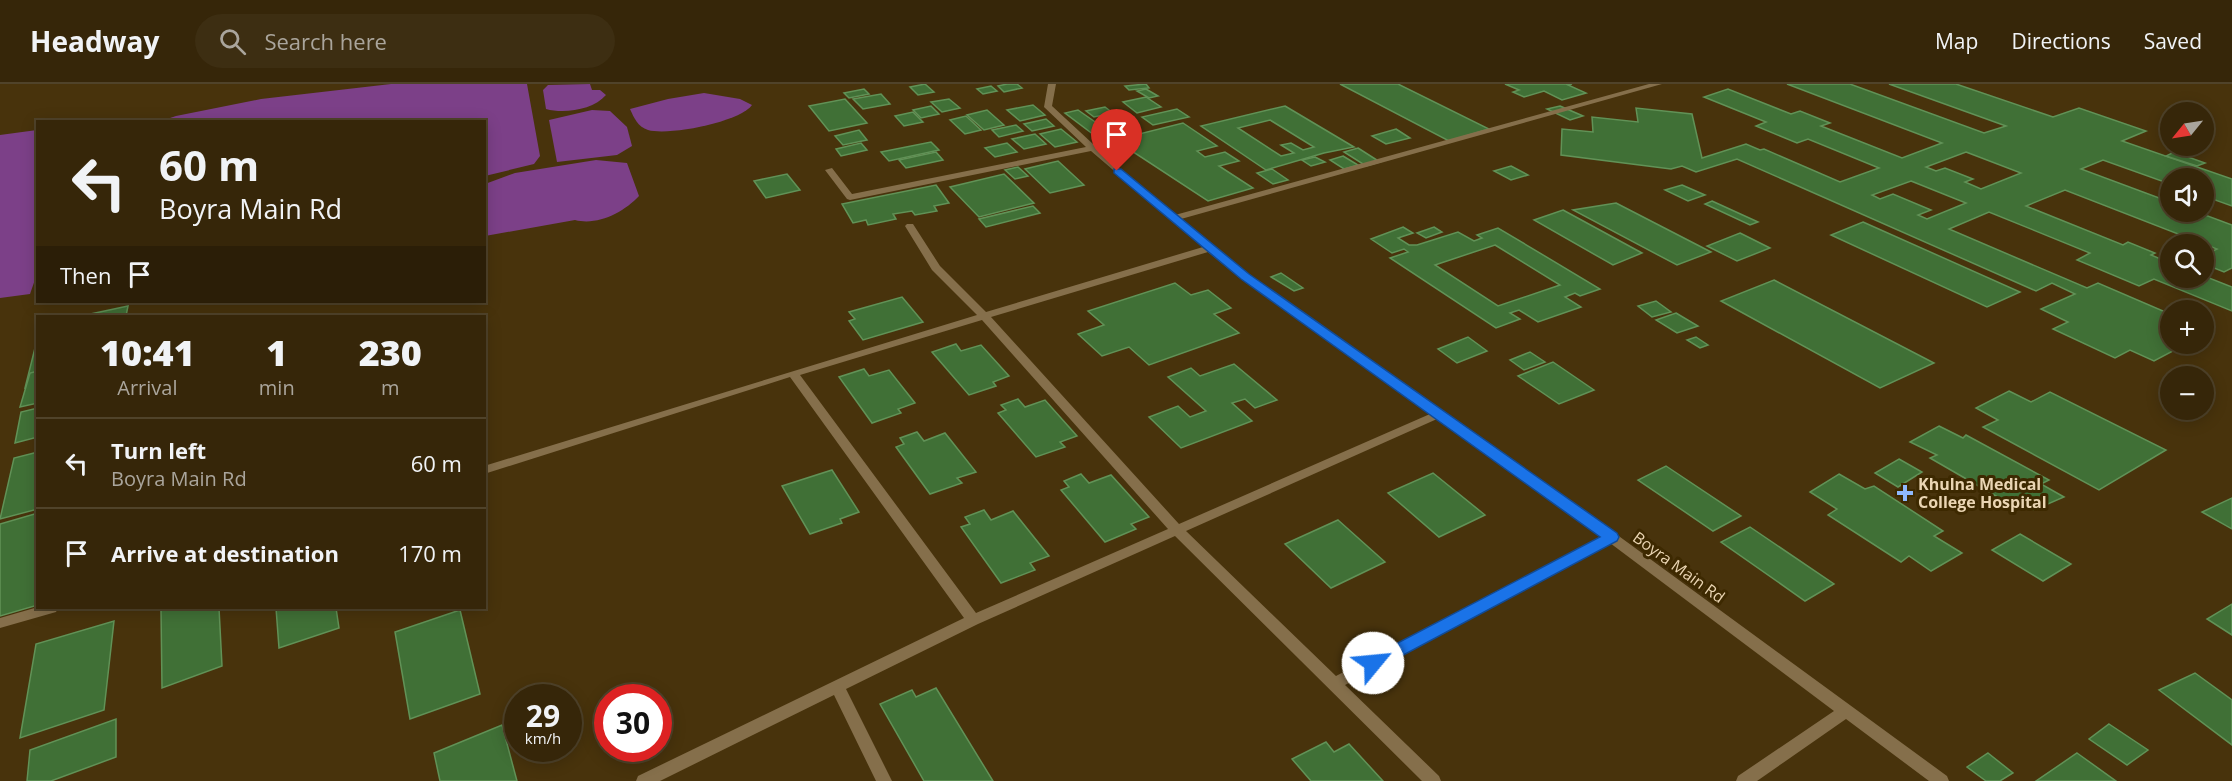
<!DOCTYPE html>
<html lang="en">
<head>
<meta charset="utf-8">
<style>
  :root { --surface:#362609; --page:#3d2e12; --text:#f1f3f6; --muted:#aaa59c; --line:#50432a }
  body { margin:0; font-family:"Open Sans",sans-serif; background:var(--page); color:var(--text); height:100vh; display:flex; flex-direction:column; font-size:22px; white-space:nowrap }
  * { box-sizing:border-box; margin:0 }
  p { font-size:20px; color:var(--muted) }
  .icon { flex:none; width:33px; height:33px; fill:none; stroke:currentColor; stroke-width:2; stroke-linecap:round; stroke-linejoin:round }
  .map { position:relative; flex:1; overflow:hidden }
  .details { position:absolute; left:36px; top:231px; width:450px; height:294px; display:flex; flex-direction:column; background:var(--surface); border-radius:0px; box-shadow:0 3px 15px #0003,0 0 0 2px var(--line) }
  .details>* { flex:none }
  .banner { position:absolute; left:36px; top:36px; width:450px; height:183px; border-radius:0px; box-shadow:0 3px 15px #0003,0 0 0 2px var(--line); background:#362609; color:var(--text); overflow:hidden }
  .needle { width:39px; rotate:240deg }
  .tools { position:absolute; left:2160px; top:18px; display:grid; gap:12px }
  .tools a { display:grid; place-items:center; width:54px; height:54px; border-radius:50%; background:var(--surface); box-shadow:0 3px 15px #0003,0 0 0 2px var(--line); font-size:30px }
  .speed { position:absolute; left:504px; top:600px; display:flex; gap:12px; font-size:30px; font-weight:700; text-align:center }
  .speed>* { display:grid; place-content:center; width:78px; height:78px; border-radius:50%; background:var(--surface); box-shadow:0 3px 15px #0003,0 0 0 2px var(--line); line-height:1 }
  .speed small { font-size:15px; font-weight:400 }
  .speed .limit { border:9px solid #d22; background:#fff; color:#111 }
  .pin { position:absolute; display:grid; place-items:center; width:51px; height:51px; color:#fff; margin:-62px -26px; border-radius:50% 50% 50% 0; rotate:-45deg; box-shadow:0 0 6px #0007 }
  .pin .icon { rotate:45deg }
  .me { position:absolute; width:66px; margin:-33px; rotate:62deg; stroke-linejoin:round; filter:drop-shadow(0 0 4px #0008) }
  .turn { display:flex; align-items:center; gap:21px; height:126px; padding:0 24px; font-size:27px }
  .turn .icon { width:78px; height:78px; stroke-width:2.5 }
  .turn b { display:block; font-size:42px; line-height:51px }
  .then { display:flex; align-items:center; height:57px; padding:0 24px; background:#0003; gap:12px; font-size:22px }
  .eta { display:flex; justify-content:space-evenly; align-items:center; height:102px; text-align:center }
  .eta b { font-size:36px; font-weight:800; line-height:42px }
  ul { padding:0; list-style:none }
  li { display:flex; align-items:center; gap:18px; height:90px; padding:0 24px; border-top:2px solid var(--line) }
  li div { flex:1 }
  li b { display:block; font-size:22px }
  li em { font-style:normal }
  header { display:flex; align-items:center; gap:36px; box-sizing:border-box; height:84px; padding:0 30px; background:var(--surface); border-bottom:2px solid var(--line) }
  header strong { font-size:28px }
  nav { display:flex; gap:33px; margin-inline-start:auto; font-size:21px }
  .search { width:420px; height:54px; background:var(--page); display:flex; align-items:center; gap:15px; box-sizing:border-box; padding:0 21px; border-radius:33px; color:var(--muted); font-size:22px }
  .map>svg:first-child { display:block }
  .water { fill:#7c4088 }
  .building { fill:#407036; stroke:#619257; stroke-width:1.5; fill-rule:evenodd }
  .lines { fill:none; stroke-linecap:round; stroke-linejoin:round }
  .street { fill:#856f4b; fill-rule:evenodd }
  .route { fill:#1a73e8; stroke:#114b97; stroke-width:1.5 }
  .poi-dot { fill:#8fb8fd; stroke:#3d2901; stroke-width:2 }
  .labels { text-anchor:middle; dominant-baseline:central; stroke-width:6; stroke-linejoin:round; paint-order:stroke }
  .poi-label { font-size:16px; font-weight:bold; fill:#ead5b3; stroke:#3d2901; text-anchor:start }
  .street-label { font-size:16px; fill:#ead5b3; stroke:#3d2901 }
</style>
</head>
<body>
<header>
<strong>Headway</strong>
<div class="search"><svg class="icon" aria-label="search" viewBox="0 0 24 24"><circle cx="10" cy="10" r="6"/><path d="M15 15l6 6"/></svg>Search here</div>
<nav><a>Map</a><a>Directions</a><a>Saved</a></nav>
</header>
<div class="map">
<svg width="2232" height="697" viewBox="0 0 2232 697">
  <rect width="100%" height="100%" fill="#48330c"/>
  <!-- water -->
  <g class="water">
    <polygon points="391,0 527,0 540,72 534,80 485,92 484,38 161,37 176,32 261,15"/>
    <path d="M590 0 592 6H600L606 11C593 26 564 30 546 25L543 6 548 1Z"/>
    <path d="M704 9 740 15 752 21C740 38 669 52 648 46 638 43 634 34 630 25L668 15Z"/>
    <polygon points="592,26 610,27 627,43 632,62 617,71 557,78 549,36"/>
    <polygon points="37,46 38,187 30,210 0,214 0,51"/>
    <path d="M596 76 627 79 639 112C624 128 598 142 575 136L485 152V100L515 89Z"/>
  </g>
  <!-- building -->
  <g class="building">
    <polygon points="925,0 934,8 918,11 910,3"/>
    <polygon points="1007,0 1017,0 1022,4 1004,8 998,2"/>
    <polygon points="1146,0 1149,4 1129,6 1125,2"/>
    <polygon points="1340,0 1398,0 1489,45 1449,57"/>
    <polygon points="1505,0 1572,0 1568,1 1586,9 1562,16 1544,7 1524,13 1513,8 1519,6"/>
    <path d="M1787 0H1850L1984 49 2006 42 1889 0H1956L2053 33 2079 24 2146 47 2122 57 2232 95V122L2204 112V94H2170V100L2103 76 2081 85 2170 118V128H2197L2232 141V184L2224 188 2204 180V171L2217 165 2065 106 2026 122 2123 161 2128 158 2155 169 2151 171 2170 179V194L2204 192 2232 203V227L2154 195 2139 202 2077 176 2090 169 1989 128 1949 145 2087 204 2098 199 2170 230V260H2186L2154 277 2130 266 2115 274 2053 245 2068 238 2041 225 2075 210 2052 199 2036 207 1737 75 1696 88 1682 82 1671 85 1561 71 1562 45 1593 48 1592 33 1638 38 1636 24 1692 30 1702 74 1746 60 1760 66 1764 65 1840 98 1879 84 1808 55 1797 59 1756 42 1766 38 1704 13 1728 5 1791 30 1800 27 1830 39 1821 42 1902 74 1942 59ZM1966 68 2021 89 1981 105 1965 98 1973 95 1945 84 1936 87 1926 83ZM1911 97 1966 119 1927 135 1918 131 1931 126 1893 110 1880 115 1872 111Z"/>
    <polygon points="991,2 997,7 983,10 977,5"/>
    <polygon points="864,5 869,10 849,14 844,9"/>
    <polygon points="1146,5 1158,12 1149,14 1137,7"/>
    <polygon points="881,10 890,20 863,25 853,15"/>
    <polygon points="1146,13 1161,23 1137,29 1123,18"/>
    <polygon points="845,15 867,39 829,47 809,22"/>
    <polygon points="949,15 960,24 942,28 931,18"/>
    <polygon points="1033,21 1045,31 1020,37 1007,26"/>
    <polygon points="931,22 939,30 921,34 913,26"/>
    <path d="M1285 22 1354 63 1324 69 1266 86 1201 42ZM1270 36 1314 63 1303 66 1291 59 1281 61 1294 69 1281 72 1238 44Z"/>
    <polygon points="1560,22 1583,32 1570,36 1547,25"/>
    <polygon points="1105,23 1113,29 1094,33 1086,27"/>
    <polygon points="1177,25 1189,33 1153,41 1142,33"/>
    <polygon points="987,26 1004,41 984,46 967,31"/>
    <polygon points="1078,26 1108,47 1094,51 1065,29"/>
    <polygon points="913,28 923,38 904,42 895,32"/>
    <polygon points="966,32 981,46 965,50 950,36"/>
    <polygon points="1046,35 1054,42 1032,47 1024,40"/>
    <polygon points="1183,39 1217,62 1197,67 1205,73 1225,68 1239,77 1219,82 1253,104 1208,117 1115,56"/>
    <polygon points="1016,41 1023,47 999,53 992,46"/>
    <polygon points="1061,45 1077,58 1055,63 1040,50"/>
    <polygon points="1396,45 1410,54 1386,60 1372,52"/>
    <polygon points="859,46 867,56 843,61 835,52"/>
    <polygon points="1035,50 1046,60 1024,65 1012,55"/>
    <polygon points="931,58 939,66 889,77 881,68"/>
    <polygon points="861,59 867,66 841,72 836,65"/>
    <polygon points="1007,59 1017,68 995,73 985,64"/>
    <polygon points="1358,64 1380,78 1366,82 1344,68"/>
    <polygon points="936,68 943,76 906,84 899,76"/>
    <polygon points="2174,68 2205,79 2197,82 2166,72"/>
    <polygon points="1343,72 1358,81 1344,85 1330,76"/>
    <polygon points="1315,73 1325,78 1311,82 1302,76"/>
    <polygon points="1058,77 1084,101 1050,109 1025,85"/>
    <polygon points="1511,82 1528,91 1511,96 1494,87"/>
    <polygon points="1018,83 1028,92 1015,95 1005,86"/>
    <polygon points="1272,85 1288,96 1273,100 1257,89"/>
    <polygon points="787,90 800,106 766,114 754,97"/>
    <polygon points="1004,90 1034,119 979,133 950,103"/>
    <polygon points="936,101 949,119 934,122 937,127 915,131 912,127 893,130 896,135 868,141 866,136 853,139 842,120"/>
    <polygon points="1682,101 1705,111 1688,117 1665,106"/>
    <polygon points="1712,117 1758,138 1750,141 1705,120"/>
    <polygon points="1616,119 1711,168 1677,181 1573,126"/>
    <polygon points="1033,122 1040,129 986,143 979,135"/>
    <polygon points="1563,126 1642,169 1613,181 1534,136"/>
    <polygon points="1863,138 2020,208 1987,223 1831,151"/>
    <path d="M1403 143 1413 149 1398 154 1409 161H1417L1458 148 1474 157 1482 154 1477 151 1498 144 1600 205 1580 212 1575 209 1565 213 1581 223 1538 238 1519 226 1510 229 1520 235 1496 244 1390 174 1408 168 1404 165 1392 169 1371 155ZM1495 161 1560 201 1498 222 1435 181Z"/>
    <polygon points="1434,143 1442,148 1426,154 1417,149"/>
    <polygon points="1740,149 1770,164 1737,177 1707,162"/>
    <polygon points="1281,189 1303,204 1294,207 1271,193"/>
    <polygon points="1774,196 1934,279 1880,304 1721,217"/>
    <polygon points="1175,199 1191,211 1208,206 1231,224 1214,230 1239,249 1149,281 1129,263 1102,272 1078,250 1104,241 1088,227"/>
    <polygon points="902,213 923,238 863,256 849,237 855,235 849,228"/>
    <polygon points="1656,217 1671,228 1652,233 1638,222"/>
    <polygon points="128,222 126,232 81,232"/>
    <polygon points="1676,229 1698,242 1677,249 1656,236"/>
    <polygon points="38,252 38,301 25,304"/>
    <polygon points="1468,253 1487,267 1457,279 1438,265"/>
    <polygon points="1696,253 1708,261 1700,264 1687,256"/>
    <polygon points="956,260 961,267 981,261 1009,292 993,298 996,302 969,311 932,268"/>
    <polygon points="1530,268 1545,278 1524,286 1510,276"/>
    <polygon points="1553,278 1594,306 1559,320 1518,292"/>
    <polygon points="1234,280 1277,316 1255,324 1245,315 1232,319 1252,337 1181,364 1149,333 1178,322 1190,333 1206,327 1168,293 1191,284 1200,292"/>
    <polygon points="864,285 869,292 889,286 915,319 898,325 901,329 872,339 839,293"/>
    <polygon points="38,287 38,319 20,323 30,289"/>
    <polygon points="2009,307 2031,318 2050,308 2166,366 2099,406 1983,343 1998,336 1976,324"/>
    <polygon points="1018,315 1025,323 1045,316 1077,352 1060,358 1065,363 1036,373 998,329 1006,326 1001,321"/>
    <polygon points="38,324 38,353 15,359 21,328"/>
    <polygon points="1939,342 1963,354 1966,351 2049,396 2041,400 2064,413 2034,426 2014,415 2008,419 1930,374 1937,371 1910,358"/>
    <polygon points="917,348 924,357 945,349 976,388 957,394 962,399 930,410 896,363 904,360 900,354"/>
    <polygon points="38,368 38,425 0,435 14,374"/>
    <polygon points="1899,375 1922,388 1898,403 1875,389"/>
    <polygon points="1666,382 1741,432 1713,447 1638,396"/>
    <polygon points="832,386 859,428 840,435 842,439 810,450 782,402"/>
    <polygon points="1433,389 1485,431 1439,453 1388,409"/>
    <polygon points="1081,390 1089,399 1111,391 1149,433 1131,440 1136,445 1105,458 1061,406 1069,403 1064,397"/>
    <polygon points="1839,390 1865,405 1874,402 1943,447 1934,452 1962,469 1931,487 1909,472 1901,478 1828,431 1837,425 1810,408"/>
    <polygon points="2232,414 2232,445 2202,428"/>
    <polygon points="984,426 991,436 1013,427 1049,472 1030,479 1035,486 1001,499 961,443 970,440 965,433"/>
    <polygon points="38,429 38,521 0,532 0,440"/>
    <polygon points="1338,436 1385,478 1331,504 1285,460"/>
    <polygon points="1750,443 1834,500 1805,517 1721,458"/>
    <polygon points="2020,450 2071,480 2043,497 1992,466"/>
    <polygon points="2232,520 2232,551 2207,535"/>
    <polygon points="169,524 219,524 222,582 162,604 161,526"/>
    <polygon points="276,524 336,524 339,544 279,564"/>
    <polygon points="460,526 480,610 410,635 395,548"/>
    <polygon points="114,537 104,626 20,654 36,560"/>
    <polygon points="2195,589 2232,616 2232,661 2159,606"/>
    <polygon points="936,604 993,697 924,697 880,620 912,606 916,613"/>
    <polygon points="116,635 116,673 51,697 27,697 30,666"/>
    <polygon points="2109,640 2148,666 2127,681 2089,655"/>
    <polygon points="502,641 517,697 440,697 434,669"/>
    <polygon points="1326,658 1334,668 1349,660 1383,697 1311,697 1292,675"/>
    <polygon points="1988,669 2013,689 2000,697 1986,697 1967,683"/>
    <polygon points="2077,669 2116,697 2036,697"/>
  </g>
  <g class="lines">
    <!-- street -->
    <g class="street">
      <path d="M1048 0H1056L1052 22 1120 85 1175 131 1649 0H1662L1181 135 1249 191 1616 450 1947 692 1949 697H1929L1846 635 1757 697H1736L1738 692 1834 627 1610 459 1345 601 1439 692 1441 697H1422L1175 452 978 540 846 605 892 697H876L834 611 660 697H636L638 692 964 534 790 293 484 390V382L977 231 932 186 905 142 907 140H913L940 182 986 228 1203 163 1091 67 850 116 847 115 825 86 832 84 852 110 1086 63 1044 23ZM1208 168 1241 195 1430 330 1179 440 991 233ZM982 236 1168 445 976 529 800 291ZM1437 335 1601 453 1336 592 1186 447Z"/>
      <polygon points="38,523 58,524 56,528 0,544 0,534"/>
    </g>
  </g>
  <!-- route -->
  <polygon class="route" points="1114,85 1121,85 1249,190 1617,449 1619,453 1617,457 1379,584 1373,586 1367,584 1365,579 1367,575 1600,453 1241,195 1114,89"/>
  <!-- markers -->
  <path class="poi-dot" d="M1902 400h6v6h6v6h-6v6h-6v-6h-6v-6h6z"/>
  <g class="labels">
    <!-- poi labels -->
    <g class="poi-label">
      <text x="1918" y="400">Khulna Medical<tspan x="1918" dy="18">College Hospital</tspan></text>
    </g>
    <!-- street labels -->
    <g class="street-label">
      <text transform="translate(1679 483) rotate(36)">Boyra Main Rd</text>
    </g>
  </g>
</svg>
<div class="tools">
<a><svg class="needle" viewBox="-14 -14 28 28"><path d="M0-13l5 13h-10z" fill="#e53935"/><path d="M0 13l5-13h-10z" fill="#aaa59c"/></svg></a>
<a><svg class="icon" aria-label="sound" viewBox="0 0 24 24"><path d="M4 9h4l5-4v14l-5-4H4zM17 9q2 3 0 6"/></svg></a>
<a><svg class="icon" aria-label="search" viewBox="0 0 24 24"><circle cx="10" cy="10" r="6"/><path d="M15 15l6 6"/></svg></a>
<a>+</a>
<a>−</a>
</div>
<div class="speed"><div>29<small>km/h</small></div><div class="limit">30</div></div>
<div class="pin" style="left:1117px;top:87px;background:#d93025"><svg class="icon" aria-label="arrive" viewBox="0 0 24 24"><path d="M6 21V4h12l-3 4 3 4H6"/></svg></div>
<svg class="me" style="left:1373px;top:579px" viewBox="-20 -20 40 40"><circle r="19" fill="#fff"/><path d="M0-13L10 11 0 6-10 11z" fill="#1a73e8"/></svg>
<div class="banner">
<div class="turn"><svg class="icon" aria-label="left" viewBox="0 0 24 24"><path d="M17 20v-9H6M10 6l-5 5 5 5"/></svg><div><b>60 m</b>Boyra Main Rd</div></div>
<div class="then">Then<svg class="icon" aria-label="arrive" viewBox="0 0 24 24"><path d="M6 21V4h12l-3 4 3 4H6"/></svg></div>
</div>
<section class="details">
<div class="eta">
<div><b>10:41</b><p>Arrival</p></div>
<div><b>1</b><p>min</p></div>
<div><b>230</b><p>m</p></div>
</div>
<ul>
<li><svg class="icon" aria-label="left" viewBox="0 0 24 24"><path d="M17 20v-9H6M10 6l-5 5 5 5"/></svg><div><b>Turn left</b><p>Boyra Main Rd</p></div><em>60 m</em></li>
<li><svg class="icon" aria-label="arrive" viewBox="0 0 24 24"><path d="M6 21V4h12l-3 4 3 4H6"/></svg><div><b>Arrive at destination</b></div><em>170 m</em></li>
</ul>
</section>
</div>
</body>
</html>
